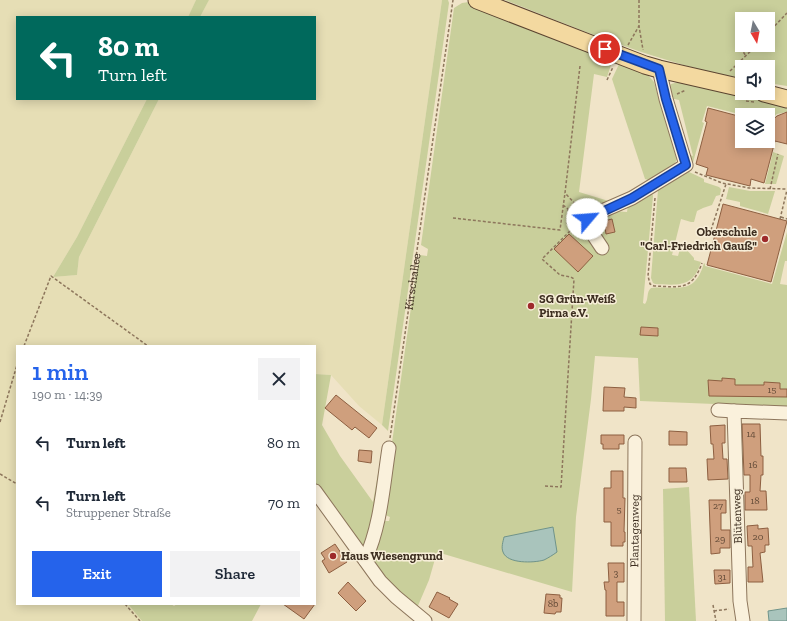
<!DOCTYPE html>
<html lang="en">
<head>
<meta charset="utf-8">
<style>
  :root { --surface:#fff; --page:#f2f2f3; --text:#1f2937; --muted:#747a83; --accent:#2563eb }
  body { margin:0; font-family:"Zilla Slab",serif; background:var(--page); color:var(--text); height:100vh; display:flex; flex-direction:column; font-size:15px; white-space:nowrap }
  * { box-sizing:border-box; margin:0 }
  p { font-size:13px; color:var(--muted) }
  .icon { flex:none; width:22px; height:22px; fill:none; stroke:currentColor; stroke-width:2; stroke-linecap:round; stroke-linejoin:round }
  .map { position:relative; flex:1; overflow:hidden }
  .panel { position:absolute; left:16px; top:345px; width:300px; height:260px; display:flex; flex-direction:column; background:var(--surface); border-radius:0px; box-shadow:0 2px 10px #0003 }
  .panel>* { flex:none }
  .top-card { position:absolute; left:16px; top:16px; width:300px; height:84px; border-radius:0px; box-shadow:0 2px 10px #0003; background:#00695c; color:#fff; overflow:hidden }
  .needle { width:26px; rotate:170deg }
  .buttons { position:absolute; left:735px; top:12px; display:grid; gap:8px }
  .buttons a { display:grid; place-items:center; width:40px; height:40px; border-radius:0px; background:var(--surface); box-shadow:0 2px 10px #0003; font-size:20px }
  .pin { position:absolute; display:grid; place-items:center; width:34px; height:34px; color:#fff; margin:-17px; border:2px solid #fff; border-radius:50%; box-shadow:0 1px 4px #0007 }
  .me { position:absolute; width:44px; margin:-22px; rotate:63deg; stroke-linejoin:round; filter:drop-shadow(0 0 3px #0008) }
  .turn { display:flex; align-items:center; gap:14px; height:84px; padding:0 16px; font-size:18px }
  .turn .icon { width:52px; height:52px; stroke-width:2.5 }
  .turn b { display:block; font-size:28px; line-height:34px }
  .round { display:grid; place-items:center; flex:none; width:42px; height:42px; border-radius:0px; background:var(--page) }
  .overview { display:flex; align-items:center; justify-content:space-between; height:68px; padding:0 16px }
  h1 { font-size:24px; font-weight:600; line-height:30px; color:var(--accent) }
  .button { display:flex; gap:8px; margin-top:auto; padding:8px 16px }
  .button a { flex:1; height:46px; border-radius:0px; background:var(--accent); color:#fff; font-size:16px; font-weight:600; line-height:46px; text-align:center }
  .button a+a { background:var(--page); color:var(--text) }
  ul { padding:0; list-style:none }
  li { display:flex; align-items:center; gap:12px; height:60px; padding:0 16px }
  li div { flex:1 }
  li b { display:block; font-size:15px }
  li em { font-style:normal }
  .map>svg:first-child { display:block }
  .farmland { fill:#e6deb5 }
  .green { fill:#c9cf9b; fill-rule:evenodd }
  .water { fill:#a9c4bc; stroke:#6f938a }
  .building { fill:#cf9f7d; stroke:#8d5f41 }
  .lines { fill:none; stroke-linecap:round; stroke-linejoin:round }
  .minor-casing { stroke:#8d765c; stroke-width:15 }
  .major-casing { stroke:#5b4430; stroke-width:19 }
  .path { stroke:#8d765c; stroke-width:1.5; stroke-dasharray:3 2; stroke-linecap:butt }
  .minor { stroke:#faf1dc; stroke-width:13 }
  .major { stroke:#f3d9a0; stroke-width:17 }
  .route-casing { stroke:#184099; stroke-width:10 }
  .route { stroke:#2563eb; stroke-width:7 }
  .poi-dot { fill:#9e2a2b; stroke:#f7eed8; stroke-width:1.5 }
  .labels { text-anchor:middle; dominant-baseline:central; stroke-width:3; stroke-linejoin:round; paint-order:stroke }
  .number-label { font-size:10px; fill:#624a37 }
  .poi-label { font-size:12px; font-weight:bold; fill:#3d2e20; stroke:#f7eed8; text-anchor:start }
  .street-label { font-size:12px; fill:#3d2e20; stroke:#f7eed8 }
</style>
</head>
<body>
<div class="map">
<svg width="787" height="621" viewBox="0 0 787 621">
  <rect width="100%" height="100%" fill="#f0e4c8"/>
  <!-- farmland -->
  <polygon class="farmland" points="0,0 196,0 188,17 17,17 17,99 147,99 77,237 53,277 77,275 79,257 159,99 315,99 315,17 200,17 209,0 442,0 382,425 359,406 331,375 315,374 315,346 17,346 17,604 128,604 142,621 0,621"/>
  <!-- green -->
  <g class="green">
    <polygon points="196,0 209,0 200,17 188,17"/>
    <polygon points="442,0 448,0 449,3 388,431 382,425"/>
    <path d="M505 0H787V86L768 83V67H742V78C660 64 582 30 505 0ZM742 19H768V45H742Z"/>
    <path d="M469 2 613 59 607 77 594 74 579 192 612 202 613 211 627 212 628 206 652 193 653 196 643 303 645 304C649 299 646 292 651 288 677 285 694 297 704 263L705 264V266L772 284 787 232V261H785L780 284 787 285V407L640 401 638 358 595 356 591 399 576 517 572 592 437 552 429 580 417 608 373 567 374 551 383 521H389L390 517 383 514V507L414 286 420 255 427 256 428 249 421 245 454 8 462 3Z"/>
    <polygon points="620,62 647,74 654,82 677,159 674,165 651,181 645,179 612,79"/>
    <polygon points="682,81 787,104 787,112 777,114 768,121 768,115 743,115 707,106 702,122 704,123 692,166 685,153 693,156 679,100 670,98 669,89 671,84"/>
    <polygon points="147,99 159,99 79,257 77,275 53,277 77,237"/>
    <polygon points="773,152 784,156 776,184 765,184"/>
    <path d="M685 171 689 172 704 179V182L719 187 721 189 720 195 716 196 712 205 703 208 697 211 694 222H691L681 219 672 255 678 256 680 249 685 248 694 258V260L701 262C693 288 678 285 655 284L653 283 651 278 658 190 660 186Z"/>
    <polygon points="729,187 750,191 775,191 768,214 740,206 740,202 726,199"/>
    <polygon points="315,374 331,375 322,425 340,456 373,502 382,451 386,455 367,544 361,545 354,539 315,483"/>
    <polygon points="689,487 696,621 665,621 663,489"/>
    <polygon points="128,604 171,604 174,606 177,604 261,604 252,621 142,621"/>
  </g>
  <!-- water -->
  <g class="water">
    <path d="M553 527 557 552C553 555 548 558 544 560 534 563 507 564 503 552 501 547 503 542 504 537Z"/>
    <polygon points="787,608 787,621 769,621 768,611"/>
  </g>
  <!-- building -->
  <g class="building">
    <polygon points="708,108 742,117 742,141 768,141 768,124 777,116 787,112 787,144 775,141 764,183 751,179 750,186 706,175 708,168 696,164 707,122 705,121"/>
    <polygon points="723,204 787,221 771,282 707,265"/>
    <polygon points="612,219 615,232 606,234 604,221"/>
    <polygon points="569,234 593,256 578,272 554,249"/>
    <polygon points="641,327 658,328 658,336 640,335"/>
    <polygon points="722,378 735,379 735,385 764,385 764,382 780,383 780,389 787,389 787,397 709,396 708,380 722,381"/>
    <polygon points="604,387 625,388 624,397 636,398 636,408 624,407 624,411 603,411"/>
    <polygon points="336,395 377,428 369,438 355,427 352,430 325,408"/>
    <polygon points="742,424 760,424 761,456 763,456 763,475 761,475 760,491 766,491 767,510 745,510 745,492 750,492 750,475 744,475"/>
    <polygon points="725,425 725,443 722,443 723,459 727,459 728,479 708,480 707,459 714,459 713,444 711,444 710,426"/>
    <polygon points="669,431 687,432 687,445 669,445"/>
    <polygon points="601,435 624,435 624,444 619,444 619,449 603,449 603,444 601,444"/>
    <polygon points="359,450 372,451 371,463 358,461"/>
    <polygon points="669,468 686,468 687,482 669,482"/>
    <polygon points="611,471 623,471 623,498 625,498 624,532 625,532 625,542 623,542 623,546 611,546 611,522 604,522 604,488 611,488"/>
    <polygon points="709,500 726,500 726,513 721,513 721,530 730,530 730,548 720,548 720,553 711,554"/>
    <polygon points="758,525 758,529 768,528 769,545 765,545 765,552 760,553 763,582 748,582 748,567 753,567 752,546 748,546 747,526"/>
    <polygon points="335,544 347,562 329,573 322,561 325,559 321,553"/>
    <polygon points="608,563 624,563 624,582 617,582 617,602 624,602 624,616 606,616 606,590 605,590 604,582 609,582"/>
    <polygon points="714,570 730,570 730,583 715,584"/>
    <polygon points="348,582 366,601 356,611 338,593"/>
    <polygon points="437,592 450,598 449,599 458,604 449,618 429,607"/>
    <polygon points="546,594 560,595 560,598 562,598 561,612 556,612 555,614 544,613"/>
    <polygon points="283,604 315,604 304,619"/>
  </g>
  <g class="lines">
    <!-- minor casing -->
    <g class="minor-casing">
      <g id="minor">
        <polyline points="602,248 584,221 593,215 632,198 686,165 666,99 659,69"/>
        <polyline points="718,410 734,411"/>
        <polyline points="315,491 380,581 396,597 425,621"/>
        <path d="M365 560C381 525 383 486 389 448"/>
        <path id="s2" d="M634 621 635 442"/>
        <polyline points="743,621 740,601 734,411 787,413"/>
      </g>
    </g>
    <!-- major casing -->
    <g class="major-casing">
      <g id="major">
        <polyline points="477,0 645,65 659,69 742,88"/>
        <polyline points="764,93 787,99"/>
      </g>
    </g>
    <!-- path -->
    <g class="path">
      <polyline points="639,0 639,26 643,50"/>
      <polyline points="768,33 787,13"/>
      <polyline points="628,45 639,26"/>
      <polyline points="746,45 743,46 742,50 746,56"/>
      <polyline points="580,66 565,193 580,209"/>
      <polyline points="730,71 757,45"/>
      <polyline points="607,80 613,67"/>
      <polyline points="677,94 686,90"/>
      <polyline points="746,101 754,102"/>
      <polyline points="695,172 722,183 749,188 787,189"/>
      <polyline points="770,189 778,154"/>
      <path d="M655 198 648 276 650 284 654 286C680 287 692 291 702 263"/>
      <polyline points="563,205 568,209 567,223 579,235"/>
      <polyline points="781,217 787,219"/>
      <polyline points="453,218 560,230 565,193"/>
      <polyline points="780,219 787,190"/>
      <polyline points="716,231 711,230 726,184"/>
      <polyline points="24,346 51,276 148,346"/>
      <polyline points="0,422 17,365"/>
      <path id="s1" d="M390 438 453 0"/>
      <polyline points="0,474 17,484"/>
      <polyline points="545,486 561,487 574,279 571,277 560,275 542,259 572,229"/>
      <polyline points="125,604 140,621"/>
      <polyline points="713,605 716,621"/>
      <polyline points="714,611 729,609"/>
    </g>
    <!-- minor -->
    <use href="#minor" class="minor"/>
    <!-- major -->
    <use href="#major" class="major"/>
  </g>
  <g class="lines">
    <!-- route casing -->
    <g class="route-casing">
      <polyline id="route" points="587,219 632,198 686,165 666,99 659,69 605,49"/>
    </g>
    <!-- route -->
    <use href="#route" class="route"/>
  </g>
  <!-- markers -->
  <g class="poi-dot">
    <circle cx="765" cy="239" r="4"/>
    <circle cx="531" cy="306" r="4"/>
    <circle cx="333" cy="556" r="4"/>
  </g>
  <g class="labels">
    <!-- number labels -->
    <g class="number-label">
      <text x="772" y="390">15</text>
      <text x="751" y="434">14</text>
      <text x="753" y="465">16</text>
      <text x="755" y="501">18</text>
      <text x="718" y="506">27</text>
      <text x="619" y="510">5</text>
      <text x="758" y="537">20</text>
      <text x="720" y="539">29</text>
      <text x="616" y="573">3</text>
      <text x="722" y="577">31</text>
      <text x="553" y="604">8b</text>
    </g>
    <!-- poi labels -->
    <g class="poi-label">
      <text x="757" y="232" text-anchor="end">Oberschule<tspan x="757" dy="14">"Carl-Friedrich Gauß"</tspan></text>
      <text x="539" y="299">SG Grün-Weiß<tspan x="539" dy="14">Pirna e.V.</tspan></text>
      <text x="341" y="556">Haus Wiesengrund</text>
    </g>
    <!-- street labels -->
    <g class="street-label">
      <text stroke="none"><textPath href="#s1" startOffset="158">Kirschallee</textPath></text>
      <text transform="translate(737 516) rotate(-92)">Blütenweg</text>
      <text stroke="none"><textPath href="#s2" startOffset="90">Plantagenweg</textPath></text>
    </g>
  </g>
</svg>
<div class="buttons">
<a><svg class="needle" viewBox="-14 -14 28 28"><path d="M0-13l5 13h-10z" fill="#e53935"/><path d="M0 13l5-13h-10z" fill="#747a83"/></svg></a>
<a><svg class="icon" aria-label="sound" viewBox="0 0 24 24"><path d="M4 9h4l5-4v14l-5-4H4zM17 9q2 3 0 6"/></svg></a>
<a><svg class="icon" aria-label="layers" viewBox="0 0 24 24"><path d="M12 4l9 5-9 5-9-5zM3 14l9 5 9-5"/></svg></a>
</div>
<div class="pin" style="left:605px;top:49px;background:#d93025"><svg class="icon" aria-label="arrive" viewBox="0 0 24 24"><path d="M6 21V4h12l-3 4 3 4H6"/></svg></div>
<svg class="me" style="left:587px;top:219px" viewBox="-20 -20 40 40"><circle r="19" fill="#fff"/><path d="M0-13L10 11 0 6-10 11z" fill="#2563eb"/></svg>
<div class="top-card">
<div class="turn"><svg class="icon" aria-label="left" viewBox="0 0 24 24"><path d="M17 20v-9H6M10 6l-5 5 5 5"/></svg><div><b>80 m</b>Turn left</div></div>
</div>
<section class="panel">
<div class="overview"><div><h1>1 min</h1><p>190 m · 14:39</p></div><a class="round"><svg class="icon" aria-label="close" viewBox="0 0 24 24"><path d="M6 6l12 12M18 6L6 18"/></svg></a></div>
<ul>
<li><svg class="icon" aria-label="left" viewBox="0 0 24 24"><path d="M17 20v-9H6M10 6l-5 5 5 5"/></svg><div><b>Turn left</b></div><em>80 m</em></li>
<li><svg class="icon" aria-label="left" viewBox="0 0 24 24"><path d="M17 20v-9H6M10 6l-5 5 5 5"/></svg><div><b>Turn left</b><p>Struppener Straße</p></div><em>70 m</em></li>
</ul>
<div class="button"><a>Exit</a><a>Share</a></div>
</section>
</div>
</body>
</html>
